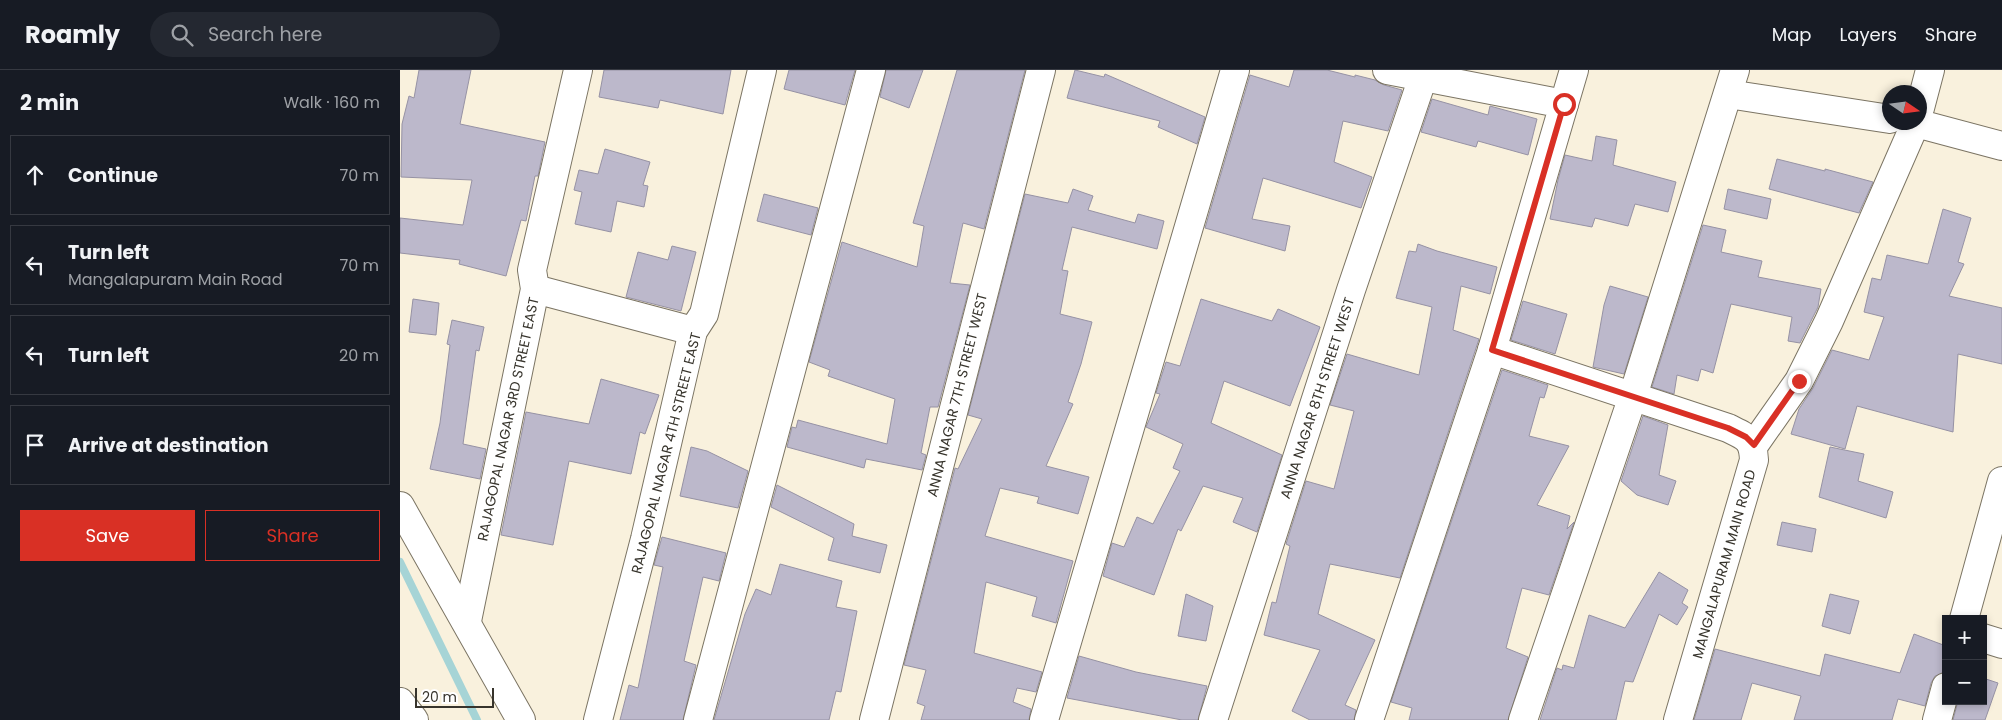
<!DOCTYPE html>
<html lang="en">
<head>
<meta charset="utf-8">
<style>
	:root { --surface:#171b24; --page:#242831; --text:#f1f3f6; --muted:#9ea1a6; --line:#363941; --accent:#d93025 }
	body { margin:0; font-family:Poppins,sans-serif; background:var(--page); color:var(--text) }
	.controls { position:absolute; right:15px; bottom:15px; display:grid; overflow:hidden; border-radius:0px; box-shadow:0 2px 8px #0003 }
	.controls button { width:45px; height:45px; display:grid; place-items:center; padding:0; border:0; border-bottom:1px solid var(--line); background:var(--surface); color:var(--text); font:25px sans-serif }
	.compass { position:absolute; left:1482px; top:15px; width:45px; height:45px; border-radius:50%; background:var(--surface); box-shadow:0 2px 8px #0003; rotate:103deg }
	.scale { position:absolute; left:15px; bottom:12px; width:79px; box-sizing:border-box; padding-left:5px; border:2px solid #37342c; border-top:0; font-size:14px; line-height:18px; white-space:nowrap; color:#37342c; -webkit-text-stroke:4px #fff; paint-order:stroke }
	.stop { position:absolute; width:15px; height:15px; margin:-11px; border:4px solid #d93025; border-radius:50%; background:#fff }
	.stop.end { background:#d93025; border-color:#fff; box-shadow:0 1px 5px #0008 }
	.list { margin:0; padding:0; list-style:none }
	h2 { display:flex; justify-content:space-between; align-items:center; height:65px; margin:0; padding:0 20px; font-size:21px }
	h2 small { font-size:16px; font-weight:400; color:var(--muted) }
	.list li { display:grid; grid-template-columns:32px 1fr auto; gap:15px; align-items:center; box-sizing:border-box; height:80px; margin:0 10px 10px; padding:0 10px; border:1px solid var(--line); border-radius:0px }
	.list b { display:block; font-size:19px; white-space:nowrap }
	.list p { margin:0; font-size:16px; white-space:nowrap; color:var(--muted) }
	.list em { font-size:16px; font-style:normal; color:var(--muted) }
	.actions { display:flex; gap:10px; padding:15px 20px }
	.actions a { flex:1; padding:11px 0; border:1px solid var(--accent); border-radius:0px; text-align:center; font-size:18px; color:var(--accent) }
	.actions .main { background:var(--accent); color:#fff }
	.icon { flex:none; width:28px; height:28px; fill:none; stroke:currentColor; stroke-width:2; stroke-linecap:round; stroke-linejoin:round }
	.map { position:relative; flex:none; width:1602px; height:650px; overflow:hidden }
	header { display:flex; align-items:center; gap:30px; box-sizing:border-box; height:70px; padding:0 25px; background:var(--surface); border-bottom:1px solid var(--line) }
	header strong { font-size:24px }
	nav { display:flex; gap:28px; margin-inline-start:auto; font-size:18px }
	.search { width:350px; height:45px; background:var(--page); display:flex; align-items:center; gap:12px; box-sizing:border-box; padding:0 18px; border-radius:28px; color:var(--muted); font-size:19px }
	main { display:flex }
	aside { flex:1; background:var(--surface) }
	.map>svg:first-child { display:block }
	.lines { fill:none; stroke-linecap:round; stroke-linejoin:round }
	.stream { stroke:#a6d4d6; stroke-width:8 }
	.building { fill:#bcb8cb; stroke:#9692a4 }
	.minor-casing { stroke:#7b7463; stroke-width:30 }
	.tertiary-casing { stroke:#7b7463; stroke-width:30 }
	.minor { stroke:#fff; stroke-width:28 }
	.tertiary { stroke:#fff; stroke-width:28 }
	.route { stroke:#d93025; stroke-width:6 }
	.labels { text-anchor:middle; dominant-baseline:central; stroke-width:4; stroke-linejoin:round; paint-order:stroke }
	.street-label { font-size:14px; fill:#37342c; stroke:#fff }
</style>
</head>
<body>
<header>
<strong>Roamly</strong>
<div class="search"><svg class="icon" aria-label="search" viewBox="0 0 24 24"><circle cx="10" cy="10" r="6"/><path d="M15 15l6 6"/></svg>Search here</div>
<nav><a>Map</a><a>Layers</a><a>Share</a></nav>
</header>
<main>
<aside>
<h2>2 min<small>Walk · 160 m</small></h2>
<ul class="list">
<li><svg class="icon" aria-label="ahead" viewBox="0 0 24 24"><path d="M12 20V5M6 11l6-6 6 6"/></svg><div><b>Continue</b></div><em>70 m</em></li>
<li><svg class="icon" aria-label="left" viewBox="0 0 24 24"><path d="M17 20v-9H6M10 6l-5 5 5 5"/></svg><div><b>Turn left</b><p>Mangalapuram Main Road</p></div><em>70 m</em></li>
<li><svg class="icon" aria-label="left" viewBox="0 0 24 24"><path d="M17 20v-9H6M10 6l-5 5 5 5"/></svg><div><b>Turn left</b></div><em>20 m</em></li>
<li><svg class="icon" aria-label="arrive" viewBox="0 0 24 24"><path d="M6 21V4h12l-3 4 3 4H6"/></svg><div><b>Arrive at destination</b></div></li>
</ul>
<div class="actions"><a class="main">Save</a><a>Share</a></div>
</aside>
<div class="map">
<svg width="1602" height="650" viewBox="0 0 1602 650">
	<rect width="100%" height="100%" fill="#f9f1dd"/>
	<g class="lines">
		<polyline class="stream" points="0,492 77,650"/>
	</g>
	<g class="building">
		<polygon points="19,0 71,0 60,54 145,72 138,106 135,106 126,151 121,150 106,206 59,194 60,190 0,183 0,148 63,155 72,110 1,107 2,54 9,26 14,28"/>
		<polygon points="204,0 331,0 323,44 260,30 258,38 199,27"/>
		<polygon points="389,0 455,0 445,35 384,19"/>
		<polygon points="486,0 523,0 509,38 480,27"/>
		<polygon points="557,0 625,0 584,159 563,153 550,213 570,215 538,337 530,337 521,383 526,385 522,400 466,389 464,398 387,377 392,357 396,358 398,350 487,374 495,329 428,306 430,300 409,292 442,172 517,197 524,156 513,153"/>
		<polygon points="675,0 704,7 705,4 805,47 797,74 758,57 760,51 667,28"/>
		<polygon points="894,0 927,0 955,7 955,5 975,10 984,15 1002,20 988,61 943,51 934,92 972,107 961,138 863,108 852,149 890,156 885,181 805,158 850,5 889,17"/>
		<polygon points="1032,29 1088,45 1090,36 1137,49 1128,85 1078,71 1076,77 1021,62"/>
		<polygon points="1196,66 1217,70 1213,95 1276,112 1268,142 1235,134 1228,156 1195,148 1192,157 1150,149 1158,110 1165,85 1192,91"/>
		<polygon points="205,79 250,92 243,115 248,116 244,137 217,131 211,162 175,154 182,122 174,120 179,100 198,104"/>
		<polygon points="1377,89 1425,101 1425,99 1473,112 1459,143 1369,119"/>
		<polygon points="673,119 693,126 688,140 735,153 738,144 764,151 757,179 672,157 662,200 668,201 660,244 692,252 681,294 668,332 673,334 646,396 689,407 678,444 637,433 639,427 600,418 585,466 673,491 656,553 632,546 637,527 586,512 574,583 642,602 636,622 617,618 613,632 631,639 629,650 521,650 525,636 517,633 526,600 504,595 555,398 558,399 582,349 568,345 625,124 668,133"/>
		<polygon points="1328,119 1371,129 1367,149 1324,139"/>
		<polygon points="364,124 418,138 411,165 357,151"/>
		<polygon points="1543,139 1571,148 1558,192 1564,194 1549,226 1602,238 1602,294 1558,284 1553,362 1457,336 1445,379 1391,364 1399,339 1413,318 1432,280 1469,290 1484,247 1464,242 1472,208 1481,210 1487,185 1528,194"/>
		<polygon points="1303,155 1326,160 1321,182 1362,191 1358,207 1421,219 1418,237 1400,273 1388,271 1392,247 1331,234 1313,303 1301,299 1298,311 1277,305 1274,324 1252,317"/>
		<polygon points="1018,174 1037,181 1097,197 1090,224 1061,216 1053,260 1079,269 1000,508 930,494 918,544 975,570 945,635 956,640 954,650 910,650 892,641 920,580 864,565 872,532 876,533 890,476 886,474 906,411 934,419 954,341 930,335 947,284 1019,305 1032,237 996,228 1009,181 1016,182"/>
		<polygon points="272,176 296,182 281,241 226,227 238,182 268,190"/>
		<polygon points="1210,216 1248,227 1224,304 1193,297 1204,235"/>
		<polygon points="13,229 39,233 36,265 9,262"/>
		<polygon points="801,229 872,251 878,239 920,257 890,336 824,311 811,353 882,385 857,462 833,452 843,428 803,416 781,461 778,459 754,525 703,506 712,473 724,477 737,447 753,454 780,401 773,398 783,374 746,357 760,324 756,323 766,292 780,296"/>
		<polygon points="1123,231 1167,244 1155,284 1111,270"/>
		<polygon points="52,250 84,257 79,281 76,280 63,374 86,379 80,409 30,399 40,353 50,275 47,274"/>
		<polygon points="1102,300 1148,315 1144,328 1140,327 1129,366 1169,376 1137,435 1170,446 1167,459 1174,452 1149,525 1122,518 1106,578 1128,587 1108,650 1009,650 1012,638 991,632"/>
		<polygon points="201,309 259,325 245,364 240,362 231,404 169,391 153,475 101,465 126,342 189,354"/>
		<polygon points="1243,346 1268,355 1259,405 1276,411 1268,435 1237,425 1221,411"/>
		<polygon points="291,377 307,381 348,401 338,438 280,426"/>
		<polygon points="1430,377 1464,384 1458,411 1493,422 1486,448 1419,427"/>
		<polygon points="377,415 454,454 452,466 487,475 480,503 428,490 434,468 371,437"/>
		<polygon points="1382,452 1416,459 1412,482 1377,475"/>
		<polygon points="262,467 326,483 319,511 303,507 284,591 296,595 283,650 220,650 229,615 238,618 263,497 254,495"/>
		<polygon points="380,494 442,511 436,537 457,541 441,622 436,621 429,650 314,650 345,544 356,519 371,525"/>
		<polygon points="1259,502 1288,520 1282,533 1288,537 1277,555 1259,544 1233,612 1225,611 1216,650 1140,650 1157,598 1162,600 1163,595 1174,598 1189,545 1225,558"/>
		<polygon points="786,524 813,536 806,571 778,566"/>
		<polygon points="1430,524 1459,531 1450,564 1422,556"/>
		<polygon points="1514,564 1546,576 1546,602 1535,606 1531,613 1525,636 1498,629 1492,650 1394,650 1401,626 1352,613 1341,650 1294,650 1315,579 1420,606 1425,584 1500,603"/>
		<polygon points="679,586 736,602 807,616 798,650 782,650 667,628"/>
		<polygon points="1583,608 1598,613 1585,650 1553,650 1558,631 1583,631"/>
	</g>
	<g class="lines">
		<g class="minor-casing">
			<g id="minor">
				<polyline points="1328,24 1490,49"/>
				<polyline points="1164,34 1174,0"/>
				<polyline points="1520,38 1530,0"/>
				<polyline points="1512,52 1602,76"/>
				<polyline points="135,219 293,261"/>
				<polyline points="1354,375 1399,311 1429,251 1516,52"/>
				<polyline points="0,436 121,650"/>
				<polyline points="1564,549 1602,411"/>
				<polyline points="67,551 135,219 132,200 178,0"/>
				<polyline points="1583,568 1602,574"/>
				<polyline points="0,632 14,650"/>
				<polyline points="198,650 245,469 293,261 304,244 362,0"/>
				<polyline points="298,650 471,0"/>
				<polyline points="474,650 641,0"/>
				<polyline points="644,650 835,0"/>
				<polyline points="813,650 951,220 1023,7"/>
				<polyline points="969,650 1092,280"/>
				<polyline points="1123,650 1233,326 1335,0"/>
				<polyline points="1537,650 1546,617"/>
			</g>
		</g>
		<g class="tertiary-casing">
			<path id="tertiary" d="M 987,0 L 1164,34 L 1092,280 L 1328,358 C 1346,367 1353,368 1354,390 L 1278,650"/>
		</g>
		<use href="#minor" class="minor"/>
		<use href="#tertiary" class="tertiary"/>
	</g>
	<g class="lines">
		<polyline class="route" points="1164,34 1092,280 1328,358 1346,367 1354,375 1399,311"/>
	</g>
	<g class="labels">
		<g class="street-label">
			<text transform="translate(557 325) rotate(-76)">ANNA NAGAR 7TH STREET WEST</text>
			<text transform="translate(917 328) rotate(-72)">ANNA NAGAR 8TH STREET WEST</text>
			<text transform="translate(108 349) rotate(-78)">RAJAGOPAL NAGAR 3RD STREET EAST</text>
			<text transform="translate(266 383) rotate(-76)">RAJAGOPAL NAGAR 4TH STREET EAST</text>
			<text transform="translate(1324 494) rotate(-74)">MANGALAPURAM MAIN ROAD</text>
		</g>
	</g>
</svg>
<div class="controls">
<button>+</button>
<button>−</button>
</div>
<svg class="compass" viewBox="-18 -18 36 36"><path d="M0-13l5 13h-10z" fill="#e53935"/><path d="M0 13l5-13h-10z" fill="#9ea1a6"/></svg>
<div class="scale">20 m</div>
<div class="stop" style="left:1164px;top:34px"></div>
<div class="stop end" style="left:1399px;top:311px"></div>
</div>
</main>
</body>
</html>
